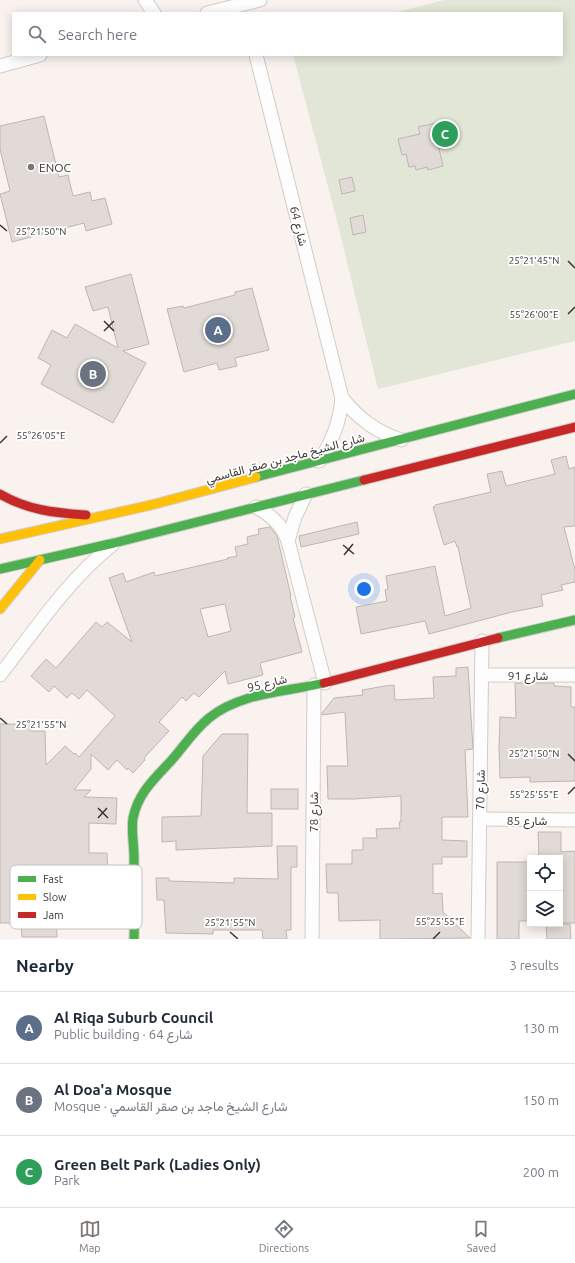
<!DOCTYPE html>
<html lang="en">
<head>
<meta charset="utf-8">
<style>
	:root { --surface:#fff; --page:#f6f6f7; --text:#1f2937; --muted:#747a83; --line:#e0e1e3; --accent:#7e7774 }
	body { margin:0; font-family:Ubuntu,Vazirmatn,sans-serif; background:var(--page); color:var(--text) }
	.controls { position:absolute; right:12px; bottom:12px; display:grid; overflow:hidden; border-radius:0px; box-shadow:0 2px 10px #0003 }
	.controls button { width:36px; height:36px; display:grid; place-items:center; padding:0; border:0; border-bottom:1px solid var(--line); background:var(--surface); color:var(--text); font:20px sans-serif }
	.you { position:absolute; left:364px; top:589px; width:14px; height:14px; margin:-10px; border:3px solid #fff; border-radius:50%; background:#1a73e8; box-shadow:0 0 0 6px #1a73e833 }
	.badge { display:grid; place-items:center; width:26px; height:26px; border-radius:50%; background:var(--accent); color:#fff; font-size:13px; font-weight:700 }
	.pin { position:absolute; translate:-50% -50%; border:2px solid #fff; box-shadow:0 1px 4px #0006 }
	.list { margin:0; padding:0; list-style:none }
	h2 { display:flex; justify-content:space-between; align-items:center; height:52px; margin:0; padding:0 16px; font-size:17px }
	h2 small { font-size:13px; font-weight:400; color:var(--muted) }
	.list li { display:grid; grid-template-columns:26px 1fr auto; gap:12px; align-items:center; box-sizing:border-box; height:72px; padding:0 16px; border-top:1px solid var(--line) }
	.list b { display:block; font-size:15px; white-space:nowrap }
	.list p { margin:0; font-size:13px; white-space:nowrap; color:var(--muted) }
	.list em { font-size:13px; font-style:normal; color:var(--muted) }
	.icon { flex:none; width:22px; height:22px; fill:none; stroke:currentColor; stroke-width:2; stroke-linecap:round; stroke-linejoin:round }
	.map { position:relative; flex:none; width:575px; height:939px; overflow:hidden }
	.search { position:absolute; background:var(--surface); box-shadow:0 2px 10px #0003; left:12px; right:12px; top:12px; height:44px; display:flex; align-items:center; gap:10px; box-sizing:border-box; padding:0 14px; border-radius:0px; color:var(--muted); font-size:15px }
	.sheet { height:268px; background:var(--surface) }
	nav { display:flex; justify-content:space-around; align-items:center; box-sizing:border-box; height:56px; border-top:1px solid var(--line); background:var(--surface); font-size:11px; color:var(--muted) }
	nav a { display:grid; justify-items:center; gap:2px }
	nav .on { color:var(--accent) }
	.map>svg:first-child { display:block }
	.park { fill:#e1e6d6 }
	.building { fill:#e1dad7; stroke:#bdb7b3; fill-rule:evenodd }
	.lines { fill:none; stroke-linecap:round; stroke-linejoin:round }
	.street-casing { stroke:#d2ccc8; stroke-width:15 }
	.fast-casing { stroke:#d2ccc8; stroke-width:11 }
	.slow-casing { stroke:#d2ccc8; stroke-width:11 }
	.jam-casing { stroke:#d2ccc8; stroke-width:11 }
	.street { stroke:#fefdfd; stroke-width:13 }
	.fast { stroke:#4caf50; stroke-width:9 }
	.slow { stroke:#ffc107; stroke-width:9 }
	.jam { stroke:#c62828; stroke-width:9 }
	.ticks { fill:none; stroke:#3c3531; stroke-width:1.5 }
	.poi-dot { fill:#7e7774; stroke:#fff; stroke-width:1.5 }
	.labels { text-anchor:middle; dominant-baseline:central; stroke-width:3.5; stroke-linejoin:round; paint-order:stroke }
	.poi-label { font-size:12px; fill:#3c3531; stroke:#fff; text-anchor:start }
	.street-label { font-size:12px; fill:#3c3531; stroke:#fff }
	.key { fill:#fff; stroke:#c4c2c1; stroke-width:1 }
	.key-label { font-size:11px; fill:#3c3531 }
	.ticks-label { font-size:10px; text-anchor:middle; fill:#3c3531; stroke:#fff; stroke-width:3.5; stroke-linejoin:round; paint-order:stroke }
</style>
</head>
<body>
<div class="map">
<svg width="575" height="939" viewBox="0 0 575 939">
	<rect width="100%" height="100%" fill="#f9f2ef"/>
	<polygon class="park" points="445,0 575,0 575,341 378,389 335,213 293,55 562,55 562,13 393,13"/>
	<g class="building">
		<polygon points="44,116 59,177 68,175 73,196 90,192 92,201 105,198 112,224 86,231 84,223 12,242 0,194 10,191 0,149 0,126"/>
		<polygon points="440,122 445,142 438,144 443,166 428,170 427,167 416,170 415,166 409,167 406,154 402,155 398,139 420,134 418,127"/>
		<polygon points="352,177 355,191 342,194 339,180"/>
		<polygon points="363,215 366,232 353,235 350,218"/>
		<polygon points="131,274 149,344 123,351 146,363 113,423 41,384 51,365 38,358 52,330 67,338 75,324 118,348 108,307 93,311 85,287"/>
		<polygon points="252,288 269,350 235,358 237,366 219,370 217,363 184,372 167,309 183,306 184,308 235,295 235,292"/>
		<polygon points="566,456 569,469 575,467 575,526 564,527 575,570 575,582 561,585 563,590 541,595 543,606 512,612 429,634 425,621 361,634 356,607 387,601 385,590 388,589 386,576 435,566 445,616 471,608 458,547 457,547 455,541 444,545 433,507 435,507 435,505 491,492 487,474 502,471 506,486 555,474 551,460"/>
		<polygon points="357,522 359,534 301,547 299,536"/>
		<path d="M 270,527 L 277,536 L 291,596 L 290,596 L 295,617 L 293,618 L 302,652 L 260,663 L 263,675 L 228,684 L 225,671 L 199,697 L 194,693 L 186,701 L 182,697 L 159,722 L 169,731 L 144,758 L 145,760 L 133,773 L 128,768 L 127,770 L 117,760 L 108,770 L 91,754 L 91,769 L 74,790 L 91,790 L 84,797 L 117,798 L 116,824 L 89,823 L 89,853 L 107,853 L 109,898 L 89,898 L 90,908 L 56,908 L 57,937 L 22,937 L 21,923 L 0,923 L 0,724 L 30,724 L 30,731 L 45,731 L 46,765 L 65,746 L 74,754 L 75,753 L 79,757 L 115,716 L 87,690 L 79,699 L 72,693 L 67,698 L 54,686 L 49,692 L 31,676 L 46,659 L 56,668 L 96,622 L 102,627 L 107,622 L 132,642 L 109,578 L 123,573 L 126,582 L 154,572 L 155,576 L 228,559 L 227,558 L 237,556 L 235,547 L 248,544 L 247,537 L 259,534 L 258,529 ZM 225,604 L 231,631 L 208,637 L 200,609 Z"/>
		<polygon points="468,667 473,749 465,750 468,817 442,817 442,840 467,841 467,857 442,857 442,864 433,864 433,894 442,893 443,912 470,938 380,939 380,920 339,921 338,893 327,893 326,864 352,864 352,850 363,850 363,838 377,838 376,829 400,828 399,822 401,822 401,796 353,799 328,799 327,766 348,766 347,751 345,712 322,715 322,713 334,698 363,695 362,690 385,686 394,685 395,700 434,698 433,677 456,676 456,668"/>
		<polygon points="515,683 554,683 554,686 571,687 571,707 575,707 575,781 530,782 530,777 500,778 499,748 500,717 516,718"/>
		<polygon points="222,734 248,734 247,813 272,813 272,846 176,850 176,841 162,842 162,817 201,816 203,756"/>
		<rect x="271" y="789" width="27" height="20"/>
		<polygon points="538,832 561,832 561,852 575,851 575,923 560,923 560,858 539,858"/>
		<polygon points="277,846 297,846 297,867 291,867 291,930 286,930 287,939 263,939 262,930 213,930 213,934 166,933 164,900 157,900 156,878 169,878 169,881 234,883 234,878 278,879"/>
		<polygon points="497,862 530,862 530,921 519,921 519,939 497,939"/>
		<polygon points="546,924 570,924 571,939 547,939"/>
	</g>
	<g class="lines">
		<g class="street-casing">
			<g id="street">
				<polyline points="145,0 154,13"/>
				<polyline points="207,13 260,0"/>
				<path d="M 256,55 L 342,398 C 340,422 333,441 319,461"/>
				<polyline points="0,66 40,55"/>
				<path d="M 342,398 C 359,419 375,431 401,440"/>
				<path d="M 256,507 C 272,515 282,525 288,541 L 325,683"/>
				<polyline points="288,541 295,517 306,494"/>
				<path d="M 0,675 C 35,630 67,581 112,545"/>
				<polyline points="482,675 575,675"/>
				<polyline points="480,819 575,820"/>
				<polyline points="312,939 314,685"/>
				<polyline points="478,939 482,641"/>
			</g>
		</g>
		<g class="fast-casing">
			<g id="fast">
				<polyline points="256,477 575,394"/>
				<polyline points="0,569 114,543 364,480"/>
				<polyline points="498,638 575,620"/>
				<path d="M 134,939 C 135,912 134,884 134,857 C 134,845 131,830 133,818 C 138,794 153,780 169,763 C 183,748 193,731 209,718 C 241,692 287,692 324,683"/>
			</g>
		</g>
		<g class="slow-casing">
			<g id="slow">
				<polyline points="0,539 151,505 256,477"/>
				<polyline points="0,609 40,560"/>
			</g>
		</g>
		<g class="jam-casing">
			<g id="jam">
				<polyline points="364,480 575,427"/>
				<path d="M 0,494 C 27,510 55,513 86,515"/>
				<polyline points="324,683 498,638"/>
			</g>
		</g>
		<use href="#street" class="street"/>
		<use href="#fast" class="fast"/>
		<use href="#slow" class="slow"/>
		<use href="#jam" class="jam"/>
	</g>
	<path class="ticks" d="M 0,225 L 7,231M 568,261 L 575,268M 568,314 L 575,307M 104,321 L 114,331M 104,331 L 114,321M 0,443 L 7,436M 343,545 L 354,554M 344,555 L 353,544M 0,718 L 7,724M 568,754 L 575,761M 568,794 L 575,787M 98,808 L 108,818M 98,818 L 107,808M 230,932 L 238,939M 433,939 L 440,932"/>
	<circle class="poi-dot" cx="31" cy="167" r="4"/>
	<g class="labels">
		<g class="poi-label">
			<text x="39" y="167">ENOC</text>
		</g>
		<g class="street-label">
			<text transform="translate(299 226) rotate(76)">شارع 64</text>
			<text transform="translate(285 458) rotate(-15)">شارع الشيخ ماجد بن صقر القاسمي</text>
			<text x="528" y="675">شارع 91</text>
			<text transform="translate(267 683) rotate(-14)">شارع 95</text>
			<text transform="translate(480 790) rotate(-89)">شارع 70</text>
			<text transform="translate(313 812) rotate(-90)">شارع 78</text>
			<text x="527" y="820">شارع 85</text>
		</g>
	</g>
	<rect x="10" y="865" width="132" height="64" rx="6" class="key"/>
	<rect x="18" y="876" width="18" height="6" fill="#4caf50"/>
	<rect x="18" y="894" width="18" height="6" fill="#ffc107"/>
	<rect x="18" y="912" width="18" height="6" fill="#c62828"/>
	<g class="key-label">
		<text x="43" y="883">Fast</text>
		<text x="43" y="901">Slow</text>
		<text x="43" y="919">Jam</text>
	</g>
	<g class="ticks-label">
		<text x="41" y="235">25°21'50"N</text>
		<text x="534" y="264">25°21'45"N</text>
		<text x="534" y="318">55°26'00"E</text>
		<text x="41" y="439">55°26'05"E</text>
		<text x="41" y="728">25°21'55"N</text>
		<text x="534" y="757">25°21'50"N</text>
		<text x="534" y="798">55°25'55"E</text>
		<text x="440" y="925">55°25'55"E</text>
		<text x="230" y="926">25°21'55"N</text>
	</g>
</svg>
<div class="controls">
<button><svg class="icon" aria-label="locate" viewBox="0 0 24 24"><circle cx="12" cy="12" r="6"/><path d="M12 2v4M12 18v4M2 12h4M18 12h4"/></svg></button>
<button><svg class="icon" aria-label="layers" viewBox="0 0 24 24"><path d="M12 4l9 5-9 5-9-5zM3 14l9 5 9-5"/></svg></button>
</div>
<div class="you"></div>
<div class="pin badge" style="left:218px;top:330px;background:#5c6f8a">A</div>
<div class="pin badge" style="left:93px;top:374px;background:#6b7280">B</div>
<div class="pin badge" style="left:445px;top:134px;background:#2e9e5b">C</div>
<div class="search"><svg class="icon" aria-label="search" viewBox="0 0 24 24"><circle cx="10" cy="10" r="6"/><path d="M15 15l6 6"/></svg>Search here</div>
</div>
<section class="sheet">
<h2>Nearby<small>3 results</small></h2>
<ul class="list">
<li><span class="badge" style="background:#5c6f8a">A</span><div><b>Al Riqa Suburb Council</b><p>Public building · شارع 64</p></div><em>130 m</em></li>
<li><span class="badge" style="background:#6b7280">B</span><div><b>Al Doa'a Mosque</b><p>Mosque · شارع الشيخ ماجد بن صقر القاسمي</p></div><em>150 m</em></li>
<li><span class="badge" style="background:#2e9e5b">C</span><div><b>Green Belt Park (Ladies Only)</b><p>Park</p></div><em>200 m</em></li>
</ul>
</section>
<nav>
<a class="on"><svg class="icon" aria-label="map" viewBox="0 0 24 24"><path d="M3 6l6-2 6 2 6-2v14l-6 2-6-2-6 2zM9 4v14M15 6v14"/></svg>Map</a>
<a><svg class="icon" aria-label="directions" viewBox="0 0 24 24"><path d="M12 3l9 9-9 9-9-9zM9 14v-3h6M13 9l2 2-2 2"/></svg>Directions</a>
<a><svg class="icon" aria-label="saved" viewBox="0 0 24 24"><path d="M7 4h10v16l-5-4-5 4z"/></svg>Saved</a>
</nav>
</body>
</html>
